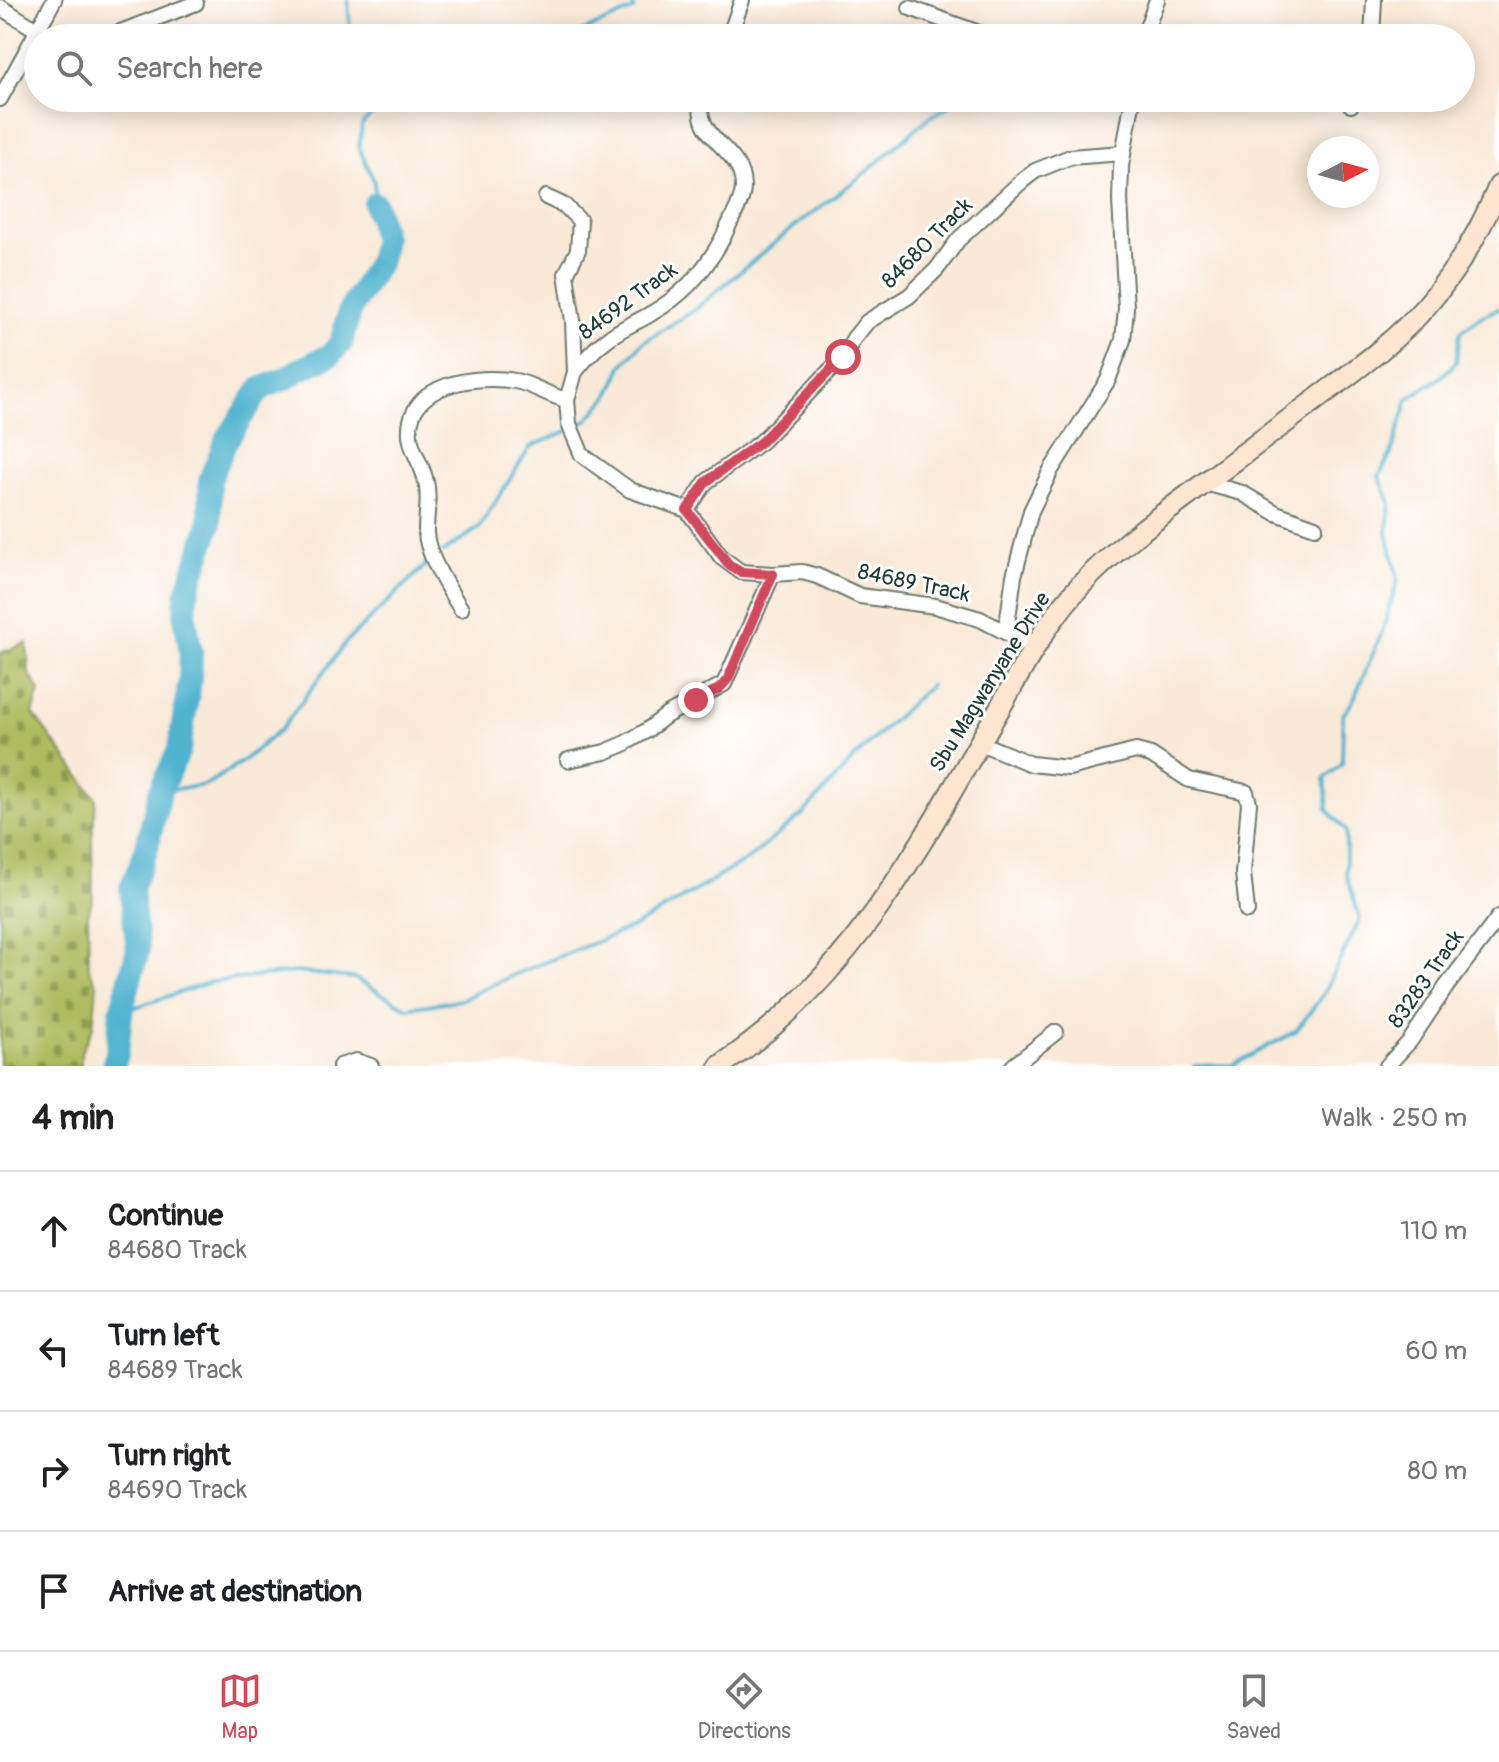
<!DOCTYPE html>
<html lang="en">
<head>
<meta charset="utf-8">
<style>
	:root { --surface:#fff; --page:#f6f6f6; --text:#202124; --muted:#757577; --line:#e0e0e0; --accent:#d1495b }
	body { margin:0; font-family:Pangolin,sans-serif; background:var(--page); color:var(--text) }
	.compass { position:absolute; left:1307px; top:136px; width:72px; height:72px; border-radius:50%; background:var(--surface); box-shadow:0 4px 20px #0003; rotate:84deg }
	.stop { position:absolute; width:24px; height:24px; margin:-18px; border:6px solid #d1495b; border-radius:50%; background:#fff }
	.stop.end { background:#d1495b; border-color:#fff; box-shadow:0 2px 8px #0008 }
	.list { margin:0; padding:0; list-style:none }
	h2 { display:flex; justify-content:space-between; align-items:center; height:104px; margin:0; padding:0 32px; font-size:34px }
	h2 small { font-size:26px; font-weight:400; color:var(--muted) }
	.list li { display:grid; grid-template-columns:52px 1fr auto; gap:24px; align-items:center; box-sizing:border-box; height:120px; padding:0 32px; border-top:2px solid var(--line) }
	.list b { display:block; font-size:30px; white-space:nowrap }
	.list p { margin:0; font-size:26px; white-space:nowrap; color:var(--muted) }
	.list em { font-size:26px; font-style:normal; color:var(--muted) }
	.icon { flex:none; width:44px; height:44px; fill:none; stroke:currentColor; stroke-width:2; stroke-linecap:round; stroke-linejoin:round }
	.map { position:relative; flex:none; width:1499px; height:1066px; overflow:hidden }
	.search { position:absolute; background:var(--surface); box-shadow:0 4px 20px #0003; left:24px; right:24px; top:24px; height:88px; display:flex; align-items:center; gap:20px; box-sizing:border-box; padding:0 28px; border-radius:44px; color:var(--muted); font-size:30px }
	.sheet { height:584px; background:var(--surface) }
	nav { display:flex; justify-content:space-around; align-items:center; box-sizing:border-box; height:112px; border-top:2px solid var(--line); background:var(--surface); font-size:22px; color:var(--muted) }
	nav a { display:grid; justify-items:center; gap:4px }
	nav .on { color:var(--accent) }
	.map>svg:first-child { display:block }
	.cemetery { fill:url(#cemetery-stones); stroke:#667c49; stroke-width:2 }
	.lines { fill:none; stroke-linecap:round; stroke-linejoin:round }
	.stream { stroke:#50b3cf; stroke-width:4 }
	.river { stroke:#50b3cf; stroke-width:24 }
	.street-casing { stroke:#6b796d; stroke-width:18 }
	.secondary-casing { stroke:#6b796d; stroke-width:24 }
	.street { stroke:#fff; stroke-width:14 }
	.secondary { stroke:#fde5d0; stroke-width:20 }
	.route { stroke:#d1495b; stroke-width:10 }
	.labels { text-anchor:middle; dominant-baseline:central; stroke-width:6; stroke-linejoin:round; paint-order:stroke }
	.street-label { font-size:22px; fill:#1f3d34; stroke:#fff }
</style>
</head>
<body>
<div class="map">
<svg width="1499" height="1066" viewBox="0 0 1499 1066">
	<defs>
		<pattern id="cemetery-stones" width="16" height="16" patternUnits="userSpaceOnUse" patternTransform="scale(2)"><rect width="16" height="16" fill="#aebc5e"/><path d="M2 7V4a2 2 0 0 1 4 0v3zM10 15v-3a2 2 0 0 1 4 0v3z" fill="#8d9a4e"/></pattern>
	</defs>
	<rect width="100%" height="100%" fill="#fff"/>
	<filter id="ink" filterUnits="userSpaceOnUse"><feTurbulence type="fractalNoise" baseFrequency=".0125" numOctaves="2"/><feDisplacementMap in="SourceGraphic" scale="16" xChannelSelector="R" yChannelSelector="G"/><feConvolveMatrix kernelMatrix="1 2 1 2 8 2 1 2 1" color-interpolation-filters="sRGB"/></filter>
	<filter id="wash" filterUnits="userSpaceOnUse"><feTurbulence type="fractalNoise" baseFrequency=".006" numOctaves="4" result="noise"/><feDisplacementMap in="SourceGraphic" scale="32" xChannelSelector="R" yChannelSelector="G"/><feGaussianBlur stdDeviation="1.8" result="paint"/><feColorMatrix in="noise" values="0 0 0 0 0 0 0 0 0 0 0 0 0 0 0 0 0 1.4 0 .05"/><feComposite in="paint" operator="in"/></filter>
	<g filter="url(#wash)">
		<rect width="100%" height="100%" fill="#f9e9d8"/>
		<polygon class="cemetery" points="27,643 29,674 40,691 33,714 96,798 92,838 93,898 88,914 89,969 97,985 93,1027 81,1052 81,1066 0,1066 0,653"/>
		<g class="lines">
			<g class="stream">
				<polyline points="348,0 351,38"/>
				<polyline points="567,38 633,10 636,0"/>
				<polyline points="375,204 374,181 359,148 362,124 388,98"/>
				<polyline points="575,427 587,420 609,396 622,366 642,343 693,311 794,227 865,173 927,119 962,98"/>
				<polyline points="443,552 479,528 530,447 567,431"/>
				<polyline points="160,791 206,785 244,760 282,728 347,641 430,561"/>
				<polyline points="121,1012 211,982 296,972 354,978 407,1008 461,1000 513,975 636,926 748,859 803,814 856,756 930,685"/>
				<polyline points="1194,1066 1233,1065 1296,1031 1323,995 1360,919 1346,874 1346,831 1328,810 1325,778 1342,764 1343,715 1353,701 1382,632 1398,580 1387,532 1390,503 1379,476 1391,454 1408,399 1441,377 1456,362 1460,333 1477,319 1499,308"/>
			</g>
			<polyline class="river" points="113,1066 117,1054 121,1012 138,950 131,888 146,851 160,791 179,750 190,680 191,652 185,617 186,595 210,524 210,480 226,441 260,389 287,378 297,371 330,355 341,343 350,310 380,260 384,238 375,204"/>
		</g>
	</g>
	<g filter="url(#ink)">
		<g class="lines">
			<g class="street-casing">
				<g id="street">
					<polyline points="0,7 37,30"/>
					<polyline points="910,8 993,38"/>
					<polyline points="105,38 196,3"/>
					<polyline points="729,38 742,0"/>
					<polyline points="1143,38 1157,0"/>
					<polyline points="1372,38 1374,0"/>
					<polyline points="0,99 54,0"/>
					<polyline points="1351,105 1352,98"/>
					<polyline points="546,197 565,206 580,221 578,250 566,274 573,321 575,372 567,400 569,424 582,455 630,490 687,510 722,558 741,572 773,574 802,572 817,576 860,596 935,606 980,619 1036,648"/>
					<path d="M 575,372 C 584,361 593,349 605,341 C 619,329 636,323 652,313 C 687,293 711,264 728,227 C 733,215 743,201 743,187 C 742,145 694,143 702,98"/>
					<polyline points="1205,483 1242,493 1276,513 1315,527"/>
					<polyline points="687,510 706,482 762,441 843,357 854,338 867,322 909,296 937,269 958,240 1022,181 1035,171 1070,157 1123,153"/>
					<path d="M 461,609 C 449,590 426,554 426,531 C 426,514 430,498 426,482 C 423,465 411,452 410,435 C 406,383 477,374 515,381 C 533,384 548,396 567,400"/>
					<polyline points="1006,631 1014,576 1031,511 1051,470 1108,380 1123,340 1126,308 1120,200 1121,166 1133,98"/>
					<polyline points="980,743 1031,764 1069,768 1136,751 1151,755 1189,780 1246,792 1249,803 1243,873 1247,911"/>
					<polyline points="568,760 605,752 622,745 646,731 667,715 724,684 773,574"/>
					<polyline points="340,1066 356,1061 371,1066"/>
					<polyline points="1013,1066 1056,1032"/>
					<polyline points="1387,1066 1410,1041 1446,987 1499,917"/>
				</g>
			</g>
			<g class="secondary-casing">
				<path id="secondary" d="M 720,1066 C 852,978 916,852 994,718 C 1020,674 1044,624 1080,586 C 1112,552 1148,525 1186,497 C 1231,463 1277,429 1322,395 C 1358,368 1397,340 1427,305 C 1458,269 1481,230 1499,186"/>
			</g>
			<use href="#street" class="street"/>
			<use href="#secondary" class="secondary"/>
		</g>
	</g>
	<g class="lines" filter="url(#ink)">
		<polyline class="route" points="696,700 719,689 728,679 773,574 741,572 730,566 687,510 706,482 762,441 843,357"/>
	</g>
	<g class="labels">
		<g class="street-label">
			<text transform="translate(927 243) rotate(-45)">84680 Track</text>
			<text transform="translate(628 301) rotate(-36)">84692 Track</text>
			<text transform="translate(914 583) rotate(12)">84689 Track</text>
			<text transform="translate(990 682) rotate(-58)">Sbu Magwanyane Drive</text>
			<text transform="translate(1426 979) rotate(-55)">83283 Track</text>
		</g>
	</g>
</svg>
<svg class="compass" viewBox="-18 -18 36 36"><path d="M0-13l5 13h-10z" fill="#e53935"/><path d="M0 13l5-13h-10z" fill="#757577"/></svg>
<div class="stop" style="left:843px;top:357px"></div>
<div class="stop end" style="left:696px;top:700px"></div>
<div class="search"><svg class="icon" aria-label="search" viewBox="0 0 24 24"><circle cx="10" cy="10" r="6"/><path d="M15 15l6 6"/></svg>Search here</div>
</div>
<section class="sheet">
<h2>4 min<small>Walk · 250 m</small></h2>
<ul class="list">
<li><svg class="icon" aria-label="ahead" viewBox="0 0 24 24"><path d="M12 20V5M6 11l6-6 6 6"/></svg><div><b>Continue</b><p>84680 Track</p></div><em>110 m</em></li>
<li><svg class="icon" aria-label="left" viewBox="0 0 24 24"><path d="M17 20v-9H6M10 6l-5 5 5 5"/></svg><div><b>Turn left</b><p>84689 Track</p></div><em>60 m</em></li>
<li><svg class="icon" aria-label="right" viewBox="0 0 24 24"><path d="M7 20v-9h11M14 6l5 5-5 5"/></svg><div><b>Turn right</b><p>84690 Track</p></div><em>80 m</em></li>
<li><svg class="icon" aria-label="arrive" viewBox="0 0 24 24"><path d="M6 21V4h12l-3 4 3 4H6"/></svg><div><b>Arrive at destination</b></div></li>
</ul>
</section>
<nav>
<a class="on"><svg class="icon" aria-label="map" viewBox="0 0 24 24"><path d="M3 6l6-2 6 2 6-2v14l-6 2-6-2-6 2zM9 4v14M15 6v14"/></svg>Map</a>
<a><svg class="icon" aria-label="directions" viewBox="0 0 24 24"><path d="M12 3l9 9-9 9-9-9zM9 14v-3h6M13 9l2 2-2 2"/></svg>Directions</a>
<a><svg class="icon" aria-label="saved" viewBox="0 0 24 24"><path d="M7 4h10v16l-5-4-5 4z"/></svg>Saved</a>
</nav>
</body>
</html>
